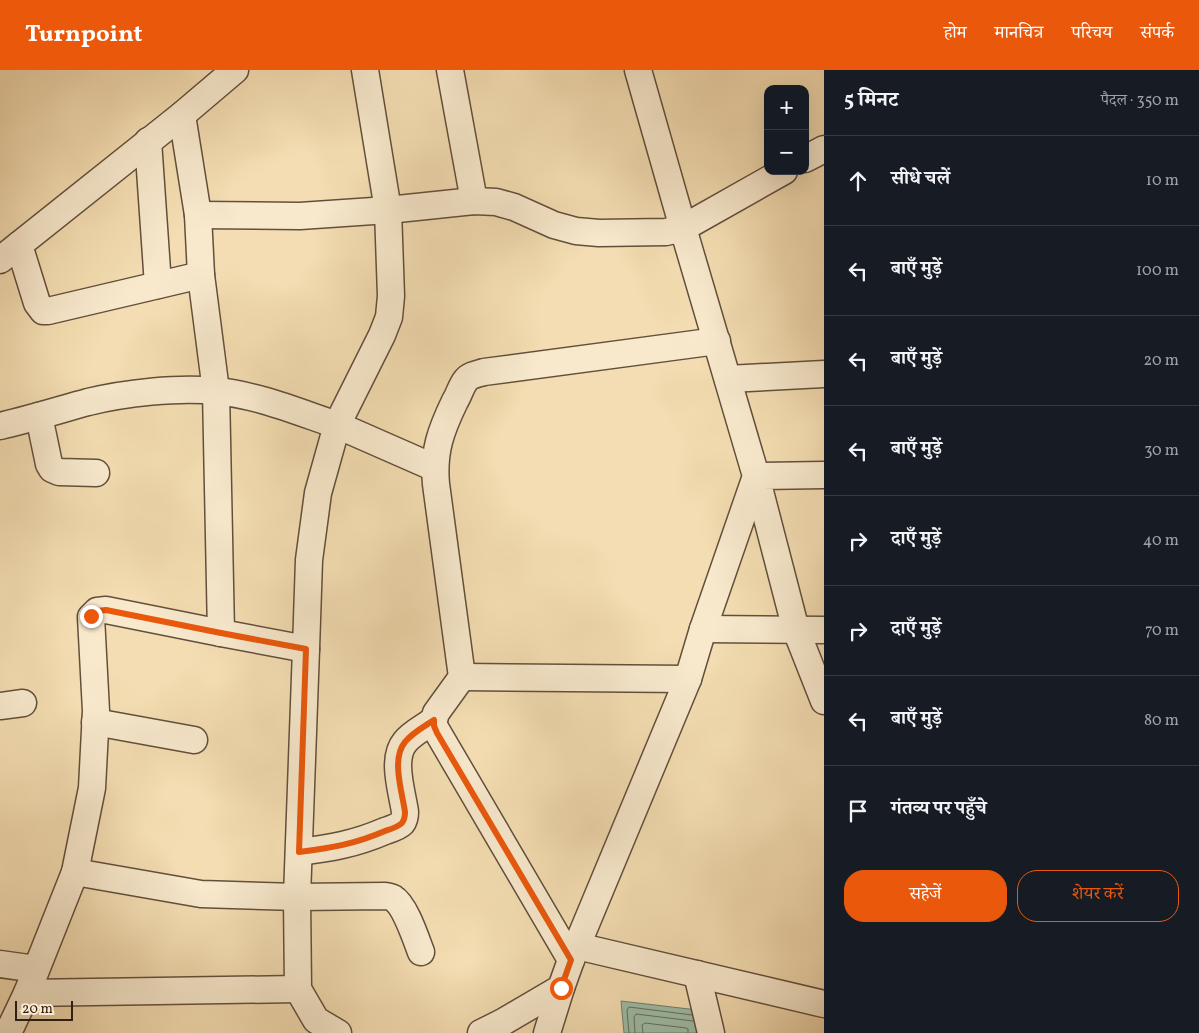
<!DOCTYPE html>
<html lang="hi">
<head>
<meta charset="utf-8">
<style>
	:root { --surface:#171b24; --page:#242831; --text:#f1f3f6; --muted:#9ea1a6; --line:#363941; --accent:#ea580c }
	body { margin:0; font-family:Vollkorn,"Noto Serif Devanagari",serif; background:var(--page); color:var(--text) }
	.controls { position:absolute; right:15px; top:15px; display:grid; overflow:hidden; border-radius:10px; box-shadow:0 5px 20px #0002 }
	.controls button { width:45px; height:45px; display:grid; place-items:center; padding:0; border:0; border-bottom:1px solid var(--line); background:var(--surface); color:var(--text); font:25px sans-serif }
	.scale { position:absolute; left:15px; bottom:12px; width:58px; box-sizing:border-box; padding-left:5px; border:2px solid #322015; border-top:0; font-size:14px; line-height:18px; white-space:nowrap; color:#322015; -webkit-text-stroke:4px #f8e9cd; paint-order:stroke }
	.stop { position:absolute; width:15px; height:15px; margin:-11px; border:4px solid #ea580c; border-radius:50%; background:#fff }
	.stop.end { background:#ea580c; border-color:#fff; box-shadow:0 1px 5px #0008 }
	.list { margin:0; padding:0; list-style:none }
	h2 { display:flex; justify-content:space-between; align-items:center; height:65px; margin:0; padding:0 20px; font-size:21px }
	h2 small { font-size:16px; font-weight:400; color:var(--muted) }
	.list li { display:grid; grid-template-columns:32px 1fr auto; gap:15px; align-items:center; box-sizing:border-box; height:90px; padding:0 20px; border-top:1px solid var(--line) }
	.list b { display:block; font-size:19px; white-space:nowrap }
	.list em { font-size:16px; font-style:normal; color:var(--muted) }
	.actions { display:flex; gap:10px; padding:15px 20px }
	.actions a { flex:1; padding:11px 0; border:1px solid var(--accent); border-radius:20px; text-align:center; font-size:18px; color:var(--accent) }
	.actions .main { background:var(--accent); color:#fff }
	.icon { flex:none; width:28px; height:28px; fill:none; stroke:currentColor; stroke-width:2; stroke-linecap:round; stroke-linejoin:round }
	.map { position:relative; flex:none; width:824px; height:963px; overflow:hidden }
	header { display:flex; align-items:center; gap:30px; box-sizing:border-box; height:70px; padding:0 25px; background:var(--accent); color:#fff }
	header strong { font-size:24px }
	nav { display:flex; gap:28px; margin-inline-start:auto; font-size:18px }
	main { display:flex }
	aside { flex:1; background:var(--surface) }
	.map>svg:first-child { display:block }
	.water { fill:#9dbda7; stroke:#727e6d }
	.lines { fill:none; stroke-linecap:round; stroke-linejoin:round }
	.shore { stroke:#686e5e; stroke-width:1 }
	.minor-casing { stroke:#624f3c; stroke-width:29 }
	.minor { stroke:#f8e9cd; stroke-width:26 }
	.route { stroke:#ea580c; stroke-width:6 }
</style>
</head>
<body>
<header>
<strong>Turnpoint</strong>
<nav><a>होम</a><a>मानचित्र</a><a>परिचय</a><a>संपर्क</a></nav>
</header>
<main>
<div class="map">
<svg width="824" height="963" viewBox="0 0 824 963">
	<rect width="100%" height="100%" fill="#f4ddb2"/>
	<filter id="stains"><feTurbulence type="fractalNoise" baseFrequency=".004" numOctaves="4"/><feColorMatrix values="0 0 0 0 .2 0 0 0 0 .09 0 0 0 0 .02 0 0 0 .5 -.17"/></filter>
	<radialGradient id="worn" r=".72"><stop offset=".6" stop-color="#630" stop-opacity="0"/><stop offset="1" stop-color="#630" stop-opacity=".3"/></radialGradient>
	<polygon class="water" points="621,931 706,941 707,963 624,963"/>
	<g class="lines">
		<g class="shore">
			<polyline points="629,963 627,940 629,937 692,945"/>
			<polyline points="635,963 634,947 636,944 693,951"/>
			<polyline points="643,963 642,955 645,953 686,958 688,959 688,963"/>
		</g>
		<g class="minor-casing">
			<g id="minor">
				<polyline points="450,0 474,131"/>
				<polyline points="638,0 683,158 784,101"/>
				<polyline points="182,45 198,145 201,205 216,321 221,563"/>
				<polyline points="148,71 158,215"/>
				<polyline points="805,89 824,79"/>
				<polyline points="198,145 300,146 388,140 474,131 496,132 514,137 554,155 576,161 599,163 666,162 683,158 756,406 703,559 688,609 571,890 561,918 503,952 481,963"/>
				<polyline points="19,175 37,233 43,241 48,241 201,205"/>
				<polyline points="0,190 182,45 235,0"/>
				<polyline points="728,309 824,304"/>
				<polyline points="39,346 49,394 52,399 59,402 96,403"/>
				<path d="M 0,356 C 30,349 59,340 88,332 C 125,323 178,317 216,321 C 258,325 298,342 337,355 L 382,265 L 389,247 L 391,226 L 388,140 L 365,0"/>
				<polyline points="824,405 756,406 796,560 824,631"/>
				<polyline points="703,559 824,560"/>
				<polyline points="306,579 297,827 298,919 316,950 338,963"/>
				<polyline points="462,607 688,609"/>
				<polyline points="0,636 23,633"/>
				<polyline points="95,652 194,670"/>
				<path d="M 299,782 C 331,778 355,774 385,761 C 391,759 398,757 402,753 C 405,749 405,745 405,742 C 402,721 391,689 405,672 C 412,663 425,657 434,650"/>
				<path d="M 75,802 L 201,824 L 297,827 L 385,826 C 386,826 392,827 393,828 C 405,835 416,869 421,882"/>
				<polyline points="577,876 824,934"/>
				<path d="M 571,890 L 434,656 L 434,650 L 436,643 L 462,607 L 436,414 C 433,381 441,360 455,331 C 459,325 461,316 466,310 C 470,305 477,304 484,302 L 717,271"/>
				<polyline points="0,894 36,899"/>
				<polyline points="697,904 711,963"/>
				<polyline points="27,923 298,919"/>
				<polyline points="8,963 27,923 75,802 92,718 96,641 91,547 97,541 106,540 221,563 306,579 309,490 318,423 337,355 435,398"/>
				<polyline points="547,963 561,918"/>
			</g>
		</g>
		<use href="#minor" class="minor"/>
	</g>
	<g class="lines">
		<path class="route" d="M 91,546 L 97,541 L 106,540 L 221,563 L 306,579 L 299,782 C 331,778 355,774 385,761 C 391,759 398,757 402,753 C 405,749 405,745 405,742 C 402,721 391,689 405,672 C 412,663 425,656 434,650 L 434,656 L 437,663 L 571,890 L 561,918"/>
	</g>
	<rect width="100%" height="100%" filter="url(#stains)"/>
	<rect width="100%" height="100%" fill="url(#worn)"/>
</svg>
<div class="controls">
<button>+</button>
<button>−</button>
</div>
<div class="scale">20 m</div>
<div class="stop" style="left:561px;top:918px"></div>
<div class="stop end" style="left:91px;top:546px"></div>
</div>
<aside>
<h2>5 मिनट<small>पैदल · 350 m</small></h2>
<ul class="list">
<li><svg class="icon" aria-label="ahead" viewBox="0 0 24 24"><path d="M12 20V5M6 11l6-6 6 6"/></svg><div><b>सीधे चलें</b></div><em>10 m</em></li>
<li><svg class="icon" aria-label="left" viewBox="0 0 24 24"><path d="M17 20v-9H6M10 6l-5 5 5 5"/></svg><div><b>बाएँ मुड़ें</b></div><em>100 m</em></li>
<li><svg class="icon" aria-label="left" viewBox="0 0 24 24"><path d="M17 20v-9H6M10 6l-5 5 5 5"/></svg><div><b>बाएँ मुड़ें</b></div><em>20 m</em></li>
<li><svg class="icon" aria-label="left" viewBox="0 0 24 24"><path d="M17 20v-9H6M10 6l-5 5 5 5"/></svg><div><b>बाएँ मुड़ें</b></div><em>30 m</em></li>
<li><svg class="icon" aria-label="right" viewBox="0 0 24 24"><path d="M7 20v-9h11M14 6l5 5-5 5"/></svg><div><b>दाएँ मुड़ें</b></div><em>40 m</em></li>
<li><svg class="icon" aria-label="right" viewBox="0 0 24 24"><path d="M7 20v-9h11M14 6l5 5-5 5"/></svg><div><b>दाएँ मुड़ें</b></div><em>70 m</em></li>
<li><svg class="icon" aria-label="left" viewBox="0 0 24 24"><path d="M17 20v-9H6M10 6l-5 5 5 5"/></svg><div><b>बाएँ मुड़ें</b></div><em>80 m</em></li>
<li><svg class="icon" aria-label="arrive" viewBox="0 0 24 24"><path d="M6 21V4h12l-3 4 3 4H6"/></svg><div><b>गंतव्य पर पहुँचे</b></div></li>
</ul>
<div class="actions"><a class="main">सहेजें</a><a>शेयर करें</a></div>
</aside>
</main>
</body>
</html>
